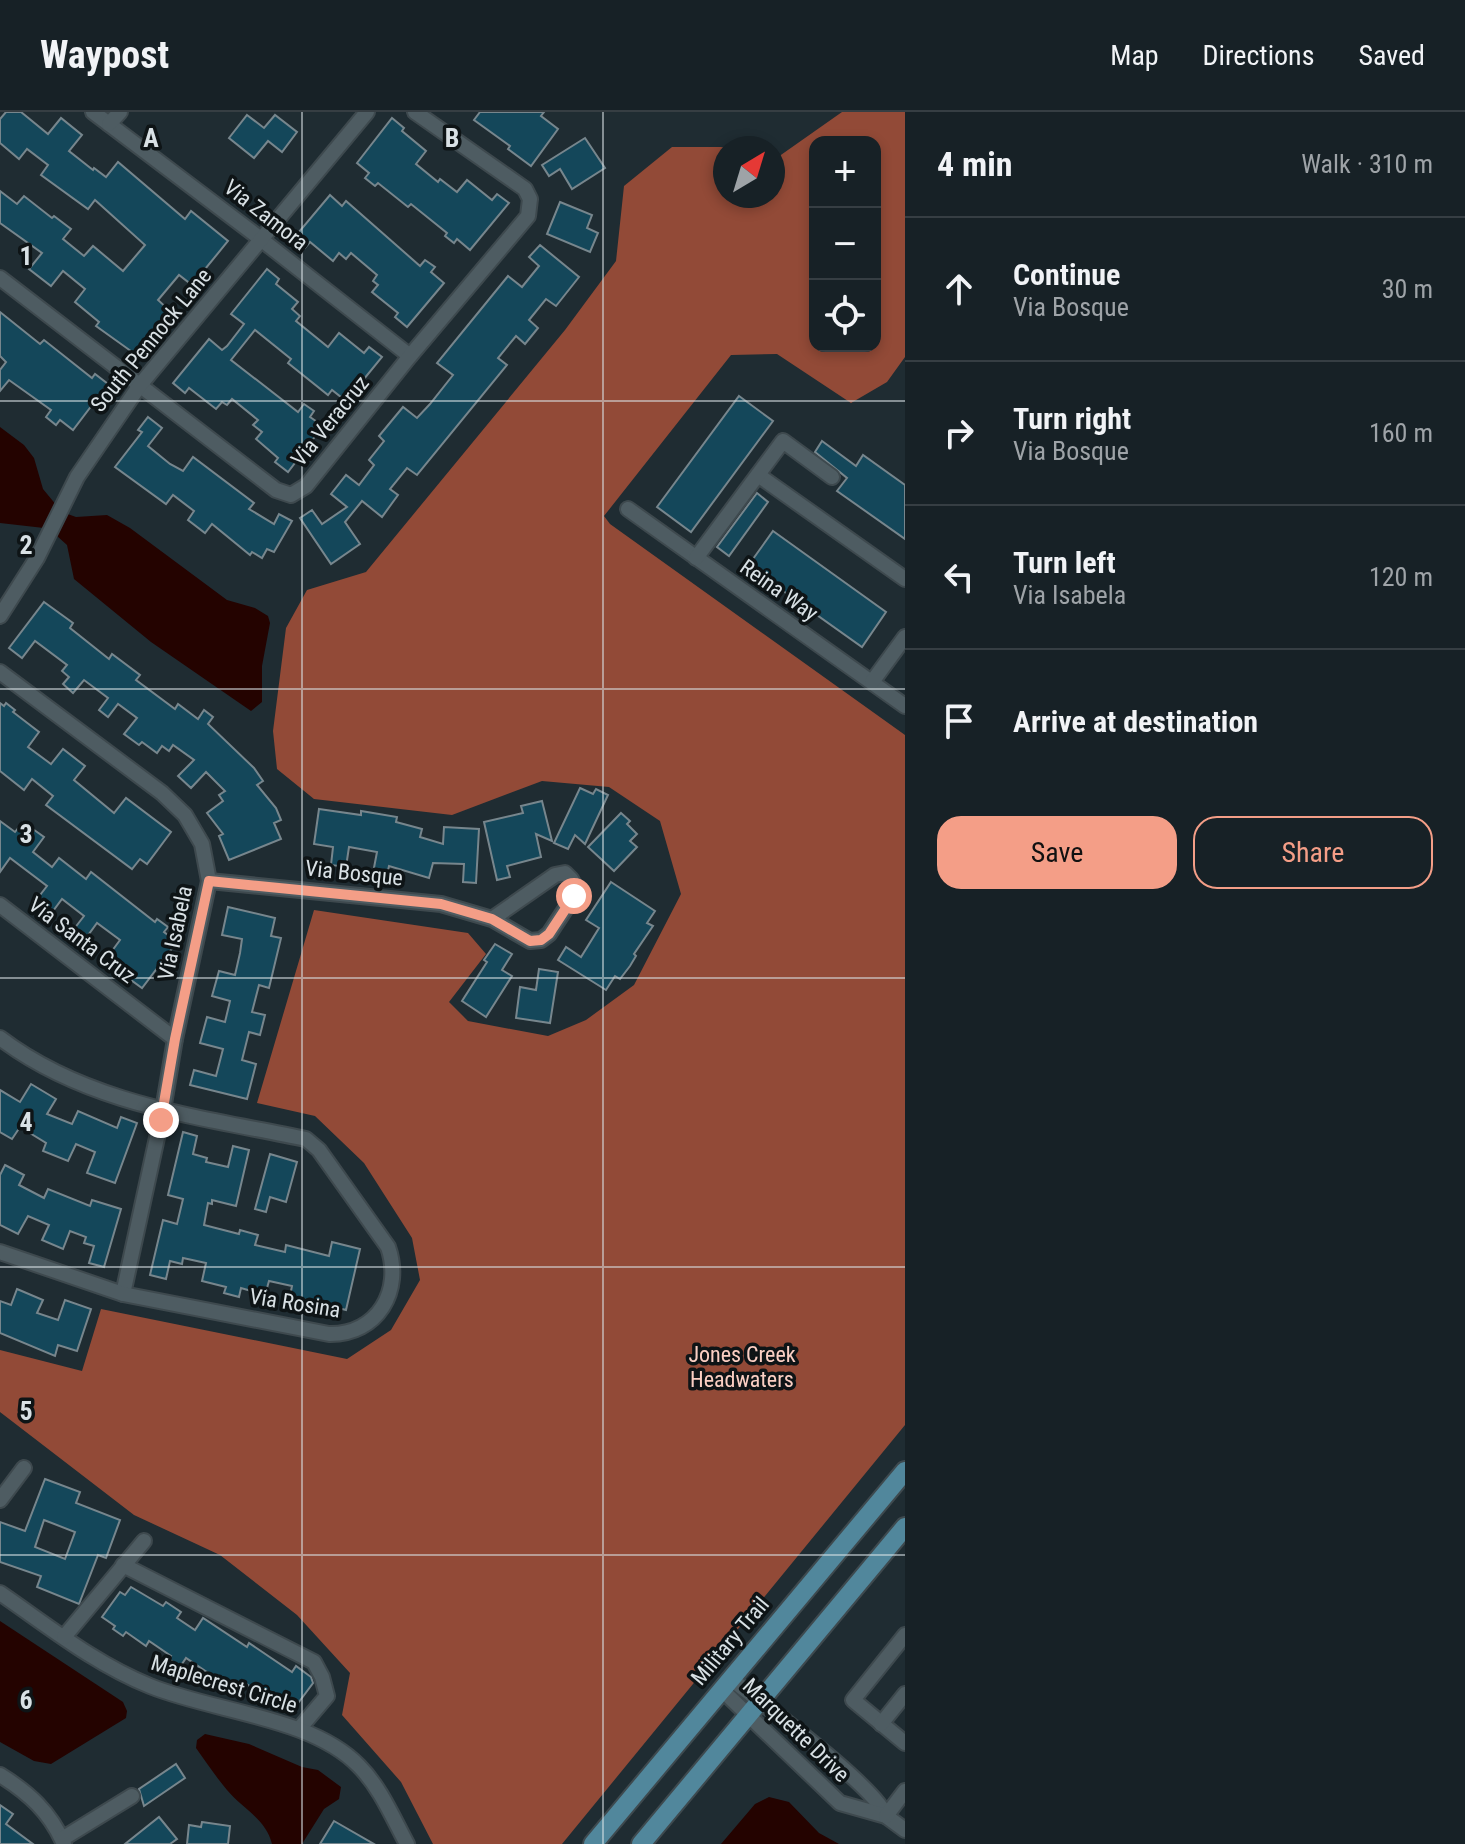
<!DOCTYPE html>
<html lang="en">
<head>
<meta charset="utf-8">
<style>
	:root { --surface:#172126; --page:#242e32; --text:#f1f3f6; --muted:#9ea3a7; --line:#363e43; --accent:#f49e87 }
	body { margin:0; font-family:"Roboto Condensed",sans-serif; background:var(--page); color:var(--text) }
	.controls { position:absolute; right:24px; top:24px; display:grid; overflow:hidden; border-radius:16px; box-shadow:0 4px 12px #0003 }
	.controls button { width:72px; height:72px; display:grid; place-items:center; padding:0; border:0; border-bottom:2px solid var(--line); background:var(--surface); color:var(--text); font:40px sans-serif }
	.compass { position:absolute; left:713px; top:24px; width:72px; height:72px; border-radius:50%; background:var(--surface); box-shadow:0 4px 12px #0003; rotate:38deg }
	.stop { position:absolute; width:24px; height:24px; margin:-18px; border:6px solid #f49e87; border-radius:50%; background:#fff }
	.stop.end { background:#f49e87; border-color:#fff; box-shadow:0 2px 8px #0008 }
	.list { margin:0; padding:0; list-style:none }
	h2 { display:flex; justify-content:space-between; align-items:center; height:104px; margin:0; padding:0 32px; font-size:34px }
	h2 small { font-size:26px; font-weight:400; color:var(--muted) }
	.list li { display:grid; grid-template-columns:52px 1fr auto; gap:24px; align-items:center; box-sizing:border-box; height:144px; padding:0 32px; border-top:2px solid var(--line) }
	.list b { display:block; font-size:30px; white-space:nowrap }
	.list p { margin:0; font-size:26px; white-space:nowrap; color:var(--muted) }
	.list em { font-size:26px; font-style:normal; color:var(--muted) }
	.actions { display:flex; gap:16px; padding:24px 32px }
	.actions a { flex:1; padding:18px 0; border:2px solid var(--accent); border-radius:24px; text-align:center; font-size:28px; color:var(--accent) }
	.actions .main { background:var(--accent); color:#111 }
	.icon { flex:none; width:44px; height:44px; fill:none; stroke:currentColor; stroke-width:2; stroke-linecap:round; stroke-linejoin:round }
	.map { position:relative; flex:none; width:905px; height:1732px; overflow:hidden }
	header { display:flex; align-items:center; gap:48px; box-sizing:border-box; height:112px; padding:0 40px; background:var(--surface); border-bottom:2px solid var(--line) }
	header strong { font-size:38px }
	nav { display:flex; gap:44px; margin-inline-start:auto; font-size:28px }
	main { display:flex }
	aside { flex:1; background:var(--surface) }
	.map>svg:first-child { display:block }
	.forest { fill:#924a37; fill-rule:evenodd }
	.water { fill:#240300 }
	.building { fill:#14475a; stroke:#77868d; stroke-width:2; fill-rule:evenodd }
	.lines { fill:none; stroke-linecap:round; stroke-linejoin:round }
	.minor-casing { stroke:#3e494e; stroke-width:18 }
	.major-casing { stroke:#3e494e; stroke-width:22 }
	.minor { stroke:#4e5c62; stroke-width:14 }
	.major { stroke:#51879c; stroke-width:18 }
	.route { stroke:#f49e87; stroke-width:10 }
	.grid { fill:none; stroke:#d9e1e5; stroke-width:2; stroke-opacity:0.55 }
	.labels { text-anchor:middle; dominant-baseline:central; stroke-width:7; stroke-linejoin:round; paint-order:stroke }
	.street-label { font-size:22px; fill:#d9e1e5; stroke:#0e1416 }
	.park-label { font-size:22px; fill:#fbcfc3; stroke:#0e1416 }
	.grid-label { font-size:26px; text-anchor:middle; font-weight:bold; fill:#d9e1e5; stroke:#0e1416; stroke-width:7; stroke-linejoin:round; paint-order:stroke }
</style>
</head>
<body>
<header>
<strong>Waypost</strong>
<nav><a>Map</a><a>Directions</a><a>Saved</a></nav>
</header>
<main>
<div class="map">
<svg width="905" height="1732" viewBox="0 0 905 1732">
	<rect width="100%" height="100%" fill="#1f2c32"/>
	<path class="forest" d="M 842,0 L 905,0 L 905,245 L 887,270 L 851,291 L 777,242 L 731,243 L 604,404 L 610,412 L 905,623 L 905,1313 L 562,1732 L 433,1732 L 401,1670 L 342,1603 L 350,1561 L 297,1503 L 220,1443 L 134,1403 L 0,1300 L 0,1238 L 82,1259 L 101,1197 L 347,1247 L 391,1218 L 420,1168 L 412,1126 L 364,1051 L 315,1004 L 257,991 L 314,798 L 468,821 L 486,842 L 449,890 L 468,909 L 548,924 L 586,908 L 634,873 L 681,782 L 660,709 L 609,675 L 542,669 L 452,703 L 314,687 L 277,657 L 273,619 L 286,516 L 307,478 L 366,460 L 565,218 L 616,149 L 624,74 L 672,35 L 721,35 L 726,36 L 725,84 L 773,84 L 773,44 L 778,45 ZM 815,30 L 875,30 L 875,234 L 815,234 Z"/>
	<g class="water">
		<polygon points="0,315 24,333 34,346 43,377 62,400 76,405 107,403 130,416 227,488 255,496 268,504 270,511 262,554 262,590 251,599 151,530 74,467 67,433 57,424 44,416 0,411"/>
		<polygon points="0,1509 123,1590 127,1599 126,1606 51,1652 34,1649 0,1630"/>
		<path d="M 205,1622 L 249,1632 L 302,1655 L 318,1658 L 341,1675 L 339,1687 L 324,1697 L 302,1732 L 272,1732 C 266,1707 243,1697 227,1678 C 216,1665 206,1650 196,1636 L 197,1628 Z"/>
		<polygon points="769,1685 789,1690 819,1721 839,1732 721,1732 755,1692"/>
	</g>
	<g class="building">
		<polygon points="6,0 21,0 48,22 61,6 82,23 69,39 93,58 94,56 106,65 118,50 185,107 191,99 228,129 192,173 179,163 158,188 170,199 135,242 96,214 99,210 75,190 85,177 63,159 51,174 29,157 42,141 0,111 0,79 17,92 24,84 52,106 54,104 71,117 63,127 84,144 93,134 123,159 145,133 95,88 88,97 41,63 48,53 27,37 19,47 0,31 0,7"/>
		<polygon points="480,0 544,0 541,4 558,17 531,54 508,37 510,34 474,8"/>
		<polygon points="247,3 264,16 275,3 297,20 282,40 268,29 254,46 229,26"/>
		<polygon points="392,6 404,16 402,19 426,39 416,52 438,70 440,67 457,80 467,68 492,88 497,82 509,91 470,138 457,127 454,131 445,124 447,121 411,92 408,95 378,71 375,74 365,66 369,61 357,51"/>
		<polygon points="585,26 605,56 572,77 560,57 549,64 542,53"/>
		<polygon points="330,83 342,94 346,89 420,154 425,148 435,155 431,160 444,171 407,215 395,205 398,201 372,180 378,173 373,169 377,163 351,141 346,147 339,141 333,149 310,130 305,136 293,127"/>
		<polygon points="560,90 592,103 587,116 598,121 590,140 547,122"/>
		<polygon points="540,133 579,165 556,194 546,187 529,208 538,216 525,232 516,224 498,246 507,253 417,363 407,356 390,377 398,383 382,405 362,389 345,410 360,432 331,452 300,406 312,398 322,412 347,395 331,382 346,363 359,373 374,353 369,348 384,329 379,324 403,295 417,306 430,292 453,263 437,251 508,164 522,175 539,154 529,145"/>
		<polygon points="267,157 279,167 276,172 298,190 292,197 300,204 296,209 328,235 339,221 364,241 369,235 382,245 346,289 332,278 328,283 288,251 291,247 255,218 231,248 298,300 304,292 314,299 310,305 323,314 288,360 275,350 278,346 256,327 262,320 253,313 258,308 232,287 227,293 222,290 216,297 189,276 185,281 173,271 209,227 222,238 227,234 244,212 231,202"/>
		<polygon points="0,200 40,232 44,228 92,266 95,262 108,272 73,318 60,308 56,313 46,305 51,298 9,268 0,279 0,258 6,250 0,244"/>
		<polygon points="739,284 773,309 691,420 657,395"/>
		<polygon points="148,305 162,316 148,334 170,352 183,359 193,345 254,391 249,397 274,412 279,402 292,409 274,440 267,437 262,446 252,440 250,443 212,412 205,421 188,408 194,399 173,383 166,392 115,355 142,320 138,318"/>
		<polygon points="822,329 856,354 863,343 905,373 905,427 837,379 847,366 815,340"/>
		<polygon points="757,381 768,390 729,444 717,435"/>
		<polygon points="773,419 886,500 862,535 748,454"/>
		<polygon points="44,490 73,511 70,516 109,547 112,542 140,563 136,568 175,597 178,592 198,607 204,598 213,605 208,612 254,656 263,669 257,673 276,696 281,708 274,711 281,727 229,748 219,724 223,722 207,701 223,689 219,683 225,679 206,660 191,676 178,664 194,648 173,633 169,639 162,634 157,641 142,630 139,633 124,622 137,606 118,592 108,605 99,598 108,586 84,568 73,581 63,572 69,565 62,559 67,553 35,529 22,546 9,536"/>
		<polygon points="0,591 4,594 6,591 15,598 13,600 39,620 28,635 51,652 63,637 85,654 74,668 114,701 126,686 171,720 147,752 140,747 132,757 46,693 53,684 32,667 24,678 0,659"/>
		<polygon points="580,676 593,682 596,677 608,683 585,732 575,723 568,737 554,731"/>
		<polygon points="542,689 552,729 536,722 541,745 507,754 510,765 497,768 484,710 523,701 521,694"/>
		<polygon points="319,697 361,703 361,699 397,705 396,710 422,717 420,725 443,732 444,715 479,717 476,771 463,770 464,752 433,751 429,766 389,754 387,763 373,761 377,740 349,735 346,755 331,753 333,735 314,732"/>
		<polygon points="621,701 630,709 627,712 637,722 630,729 637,735 614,759 588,735"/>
		<polygon points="0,709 15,720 23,710 44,725 33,740 52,755 59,746 86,767 91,760 155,810 157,807 168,815 164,820 177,830 142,876 120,860 125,854 109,843 120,828 97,811 86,826 74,817 84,804 62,787 53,799 37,787 47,774 10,746 0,760"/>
		<polygon points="611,770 655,799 647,811 653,814 634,842 636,844 630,854 620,867 615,864 606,878 558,848 566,835 581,845 599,816 586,808"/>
		<polygon points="228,795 275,806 271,824 281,826 269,876 259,873 252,900 265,903 260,923 249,920 242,948 256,952 247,987 190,973 194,958 216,964 223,937 200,931 207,905 225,910 230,889 212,884 219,859 235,863 240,841 242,827 222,823"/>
		<polygon points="495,832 512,842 502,858 512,864 486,905 462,889 487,850 484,848"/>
		<polygon points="539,857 558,860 550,911 516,906 520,875 536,878"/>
		<polygon points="31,972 56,987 47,1002 72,1012 78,999 117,1016 121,1005 137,1011 115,1071 87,1061 95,1040 76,1032 68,1049 43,1039 46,1031 20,1015 12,1027 0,1020 0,978 20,990"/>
		<polygon points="183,1020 197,1024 193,1042 207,1046 206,1050 228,1055 233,1034 249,1038 236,1094 212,1088 212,1092 208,1091 204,1113 239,1122 240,1118 258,1123 255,1133 285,1140 286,1133 329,1144 332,1130 360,1137 346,1198 290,1184 292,1174 269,1169 265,1183 241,1176 239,1185 224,1181 226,1175 202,1169 206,1151 183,1146 182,1152 170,1149 166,1167 150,1163 163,1108 177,1112 183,1087 168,1083"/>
		<polygon points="270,1042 297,1050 286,1090 270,1085 266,1100 255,1097"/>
		<polygon points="5,1053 24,1063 19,1073 44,1086 48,1077 90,1094 92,1088 121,1097 104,1155 89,1151 94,1134 84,1131 86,1125 70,1119 63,1137 42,1128 49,1113 28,1104 18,1122 0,1113 0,1063"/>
		<polygon points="17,1177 43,1188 37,1201 58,1208 65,1188 91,1197 77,1239 58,1233 55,1244 0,1221 0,1189 11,1193"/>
		<path d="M 45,1367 L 80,1380 L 76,1391 L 120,1408 L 106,1446 L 98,1443 L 79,1492 L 37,1475 L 41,1464 L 0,1450 L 0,1410 L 25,1419 ZM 44,1408 L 75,1420 L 65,1447 L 35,1435 Z"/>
		<polygon points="131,1475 163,1494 166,1490 181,1500 177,1506 195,1518 203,1506 247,1535 249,1531 292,1560 296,1554 311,1565 313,1571 293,1598 271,1583 268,1588 248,1573 245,1577 233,1569 229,1575 186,1546 180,1555 169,1547 171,1544 149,1529 146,1534 126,1520 123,1524 113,1517 115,1514 102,1505 120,1480 125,1483"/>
		<polygon points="176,1652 185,1666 144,1694 139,1677"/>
		<polygon points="0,1693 13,1702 6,1712 33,1732 0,1732"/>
		<polygon points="159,1705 177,1727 170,1732 125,1732"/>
		<polygon points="334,1709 374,1732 320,1732"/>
		<polygon points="202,1710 230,1714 228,1732 187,1732 189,1713 201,1715"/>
	</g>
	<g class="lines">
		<g class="minor-casing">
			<g id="minor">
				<polyline points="93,0 253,121 410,244"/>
				<polyline points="109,12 120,0"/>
				<polyline points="0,166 276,378 291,383 306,374 410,244 528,104 530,87 525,77 415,0"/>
				<polyline points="758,363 905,467"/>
				<polyline points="628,397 905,594"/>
				<polyline points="696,446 783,329 832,365"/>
				<polyline points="0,504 37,446 77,365 140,273 367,0"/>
				<polyline points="0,560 162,681 185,703 202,732 209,769 175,927 163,998 123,1182"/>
				<polyline points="872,570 905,525"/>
				<polyline points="209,769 441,792 492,807 530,829 541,828 549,822 574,784 576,776 571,767 565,761 555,763 492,807"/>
				<polyline points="0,793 175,927"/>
				<path d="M 0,926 C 88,993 201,1005 306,1027 L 319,1038 L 388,1135 C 403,1178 378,1223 329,1222 L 123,1182 L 0,1140"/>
				<polyline points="0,1388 24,1356"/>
				<polyline points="123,1453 314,1550 322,1565 327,1584 299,1617"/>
				<path d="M 0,1481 C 48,1514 95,1552 150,1574 C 214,1600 312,1605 359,1654 C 380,1675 393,1706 407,1732"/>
				<polyline points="905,1523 853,1588 905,1631"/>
				<polyline points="64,1525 144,1429"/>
				<path d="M 730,1566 C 761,1591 875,1674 886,1704"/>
				<polyline points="721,1577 840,1691 886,1704 905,1718"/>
				<polyline points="881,1612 905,1582"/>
				<path d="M 0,1663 C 29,1681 50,1700 64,1732"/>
				<polyline points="886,1704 905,1679"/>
				<polyline points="62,1727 132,1684"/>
			</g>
		</g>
		<g class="major-casing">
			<g id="major">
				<polyline points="593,1732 905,1359"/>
				<polyline points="641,1732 905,1415"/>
			</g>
		</g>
		<use href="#minor" class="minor"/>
		<use href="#major" class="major"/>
	</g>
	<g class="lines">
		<polyline class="route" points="161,1008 175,927 209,769 441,792 492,807 530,829 541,828 549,822 574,784"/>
	</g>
	<path class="grid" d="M 302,0 L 302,1732M 603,0 L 603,1732M 0,289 L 905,289M 0,577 L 905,577M 0,866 L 905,866M 0,1155 L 905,1155M 0,1443 L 905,1443"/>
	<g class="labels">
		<g class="street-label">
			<text transform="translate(266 103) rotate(38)">Via Zamora</text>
			<text transform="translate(151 228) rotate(-51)">South Pennock Lane</text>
			<text transform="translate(330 309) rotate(-51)">Via Veracruz</text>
			<text transform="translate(779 478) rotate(35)">Reina Way</text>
			<text transform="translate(354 761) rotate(6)">Via Bosque</text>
			<text transform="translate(175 821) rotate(-78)">Via Isabela</text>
			<text transform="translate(82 828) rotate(37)">Via Santa Cruz</text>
			<text transform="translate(295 1191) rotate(9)">Via Rosina</text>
			<text transform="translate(730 1529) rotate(-50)">Military Trail</text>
			<text transform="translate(224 1572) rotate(17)">Maplecrest Circle</text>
			<text transform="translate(796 1618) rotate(44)">Marquette Drive</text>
		</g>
		<g class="park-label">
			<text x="742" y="1242">Jones Creek<tspan x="742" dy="25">Headwaters</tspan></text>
		</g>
	</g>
	<g class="grid-label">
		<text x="151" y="35">A</text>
		<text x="452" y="35">B</text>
		<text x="26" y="153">1</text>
		<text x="26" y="442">2</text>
		<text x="26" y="731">3</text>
		<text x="26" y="1019">4</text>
		<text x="26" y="1308">5</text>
		<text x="26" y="1597">6</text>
	</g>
</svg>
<div class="controls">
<button>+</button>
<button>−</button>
<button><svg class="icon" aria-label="locate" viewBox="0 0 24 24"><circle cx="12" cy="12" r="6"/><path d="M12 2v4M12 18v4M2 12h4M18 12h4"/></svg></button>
</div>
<svg class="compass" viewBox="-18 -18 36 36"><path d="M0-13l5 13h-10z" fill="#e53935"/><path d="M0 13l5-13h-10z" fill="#9ea3a7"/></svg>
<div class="stop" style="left:574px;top:784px"></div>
<div class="stop end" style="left:161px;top:1008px"></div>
</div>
<aside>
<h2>4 min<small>Walk · 310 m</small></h2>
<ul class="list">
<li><svg class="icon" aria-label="ahead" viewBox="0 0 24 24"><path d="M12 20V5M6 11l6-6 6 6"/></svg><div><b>Continue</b><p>Via Bosque</p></div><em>30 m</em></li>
<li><svg class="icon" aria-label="right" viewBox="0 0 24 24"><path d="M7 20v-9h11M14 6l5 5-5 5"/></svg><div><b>Turn right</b><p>Via Bosque</p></div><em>160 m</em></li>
<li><svg class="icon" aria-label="left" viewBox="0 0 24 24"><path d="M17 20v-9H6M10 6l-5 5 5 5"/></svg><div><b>Turn left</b><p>Via Isabela</p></div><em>120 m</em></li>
<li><svg class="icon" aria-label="arrive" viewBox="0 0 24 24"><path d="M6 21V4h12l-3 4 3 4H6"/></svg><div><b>Arrive at destination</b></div></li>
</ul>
<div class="actions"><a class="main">Save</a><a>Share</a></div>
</aside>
</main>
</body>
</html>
